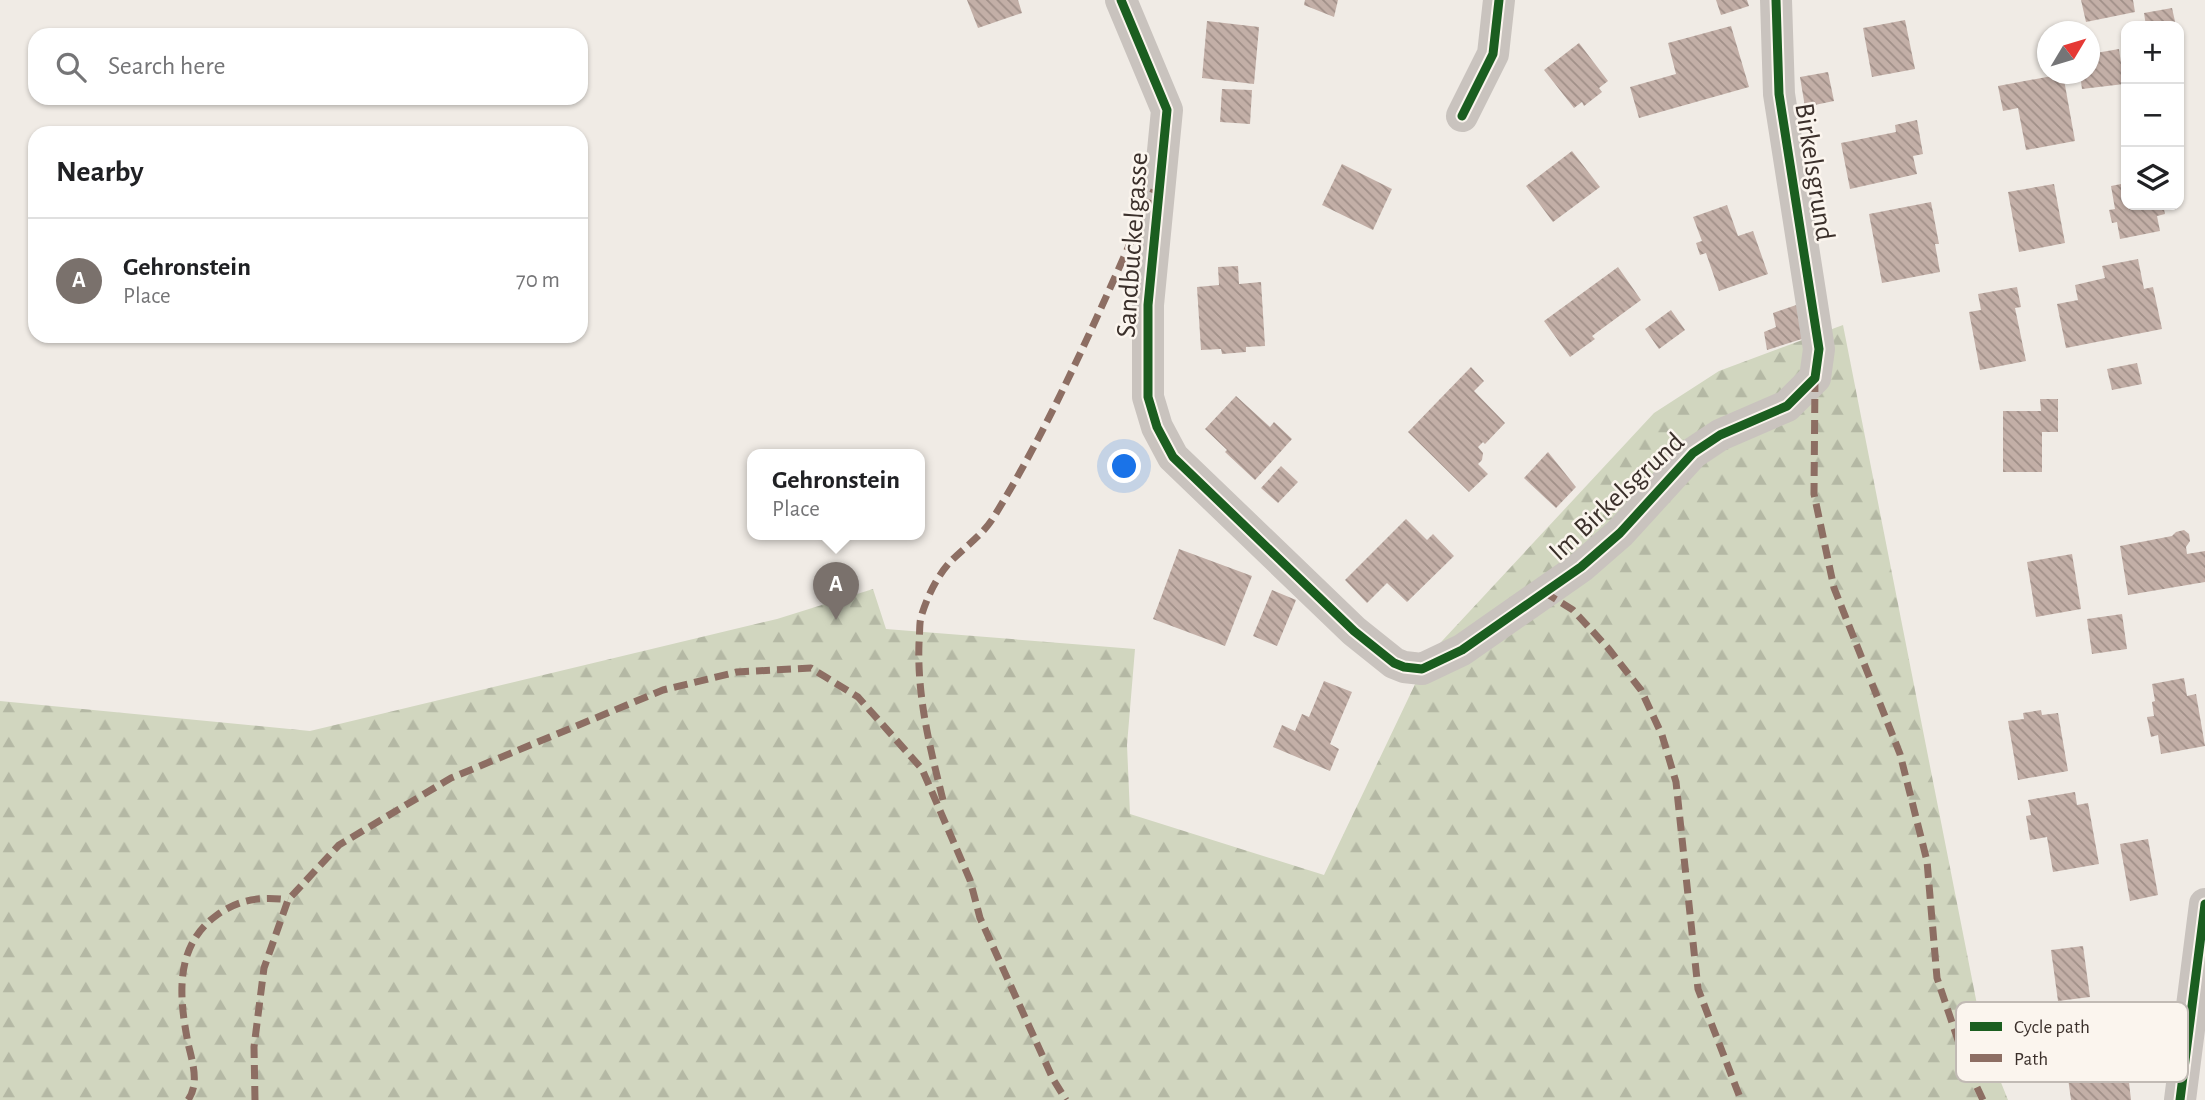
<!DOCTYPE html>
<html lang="en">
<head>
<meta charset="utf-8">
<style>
	:root { --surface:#fff; --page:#f6f6f6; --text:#202124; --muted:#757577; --line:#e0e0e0; --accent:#7a716c }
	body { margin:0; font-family:"Alegreya Sans",sans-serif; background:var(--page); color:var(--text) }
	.controls { position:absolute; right:21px; top:21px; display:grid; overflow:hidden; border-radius:14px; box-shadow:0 2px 5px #0004 }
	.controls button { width:63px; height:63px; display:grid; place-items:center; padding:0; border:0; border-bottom:2px solid var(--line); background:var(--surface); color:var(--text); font:35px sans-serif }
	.compass { position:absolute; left:2037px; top:21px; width:63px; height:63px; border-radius:50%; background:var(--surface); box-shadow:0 2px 5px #0004; rotate:52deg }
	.you { position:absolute; left:1125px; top:467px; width:24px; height:24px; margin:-18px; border:5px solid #fff; border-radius:50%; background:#1a73e8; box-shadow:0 0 0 10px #1a73e833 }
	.badge { display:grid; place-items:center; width:46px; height:46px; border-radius:50%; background:var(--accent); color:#fff; font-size:23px; font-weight:700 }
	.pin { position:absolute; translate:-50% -58px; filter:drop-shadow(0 2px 4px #0008) }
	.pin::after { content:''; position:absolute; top:37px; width:24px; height:21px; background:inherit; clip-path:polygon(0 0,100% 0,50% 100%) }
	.popup { position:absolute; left:747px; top:449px; width:178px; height:91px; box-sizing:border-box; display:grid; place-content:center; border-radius:14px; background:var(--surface); filter:drop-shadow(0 2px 5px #0005); font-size:23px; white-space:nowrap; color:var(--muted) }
	.popup b { font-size:26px; color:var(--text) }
	.popup::after { content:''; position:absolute; left:50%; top:100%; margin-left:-14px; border:14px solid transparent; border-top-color:var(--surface) }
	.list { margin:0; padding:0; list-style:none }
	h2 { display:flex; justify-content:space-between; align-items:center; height:91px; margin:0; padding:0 28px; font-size:30px }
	h2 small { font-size:23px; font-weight:400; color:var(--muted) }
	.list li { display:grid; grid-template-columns:46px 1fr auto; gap:21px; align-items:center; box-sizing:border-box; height:126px; padding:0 28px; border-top:2px solid var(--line) }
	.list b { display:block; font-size:26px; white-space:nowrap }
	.list p { margin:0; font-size:23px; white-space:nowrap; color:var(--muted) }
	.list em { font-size:23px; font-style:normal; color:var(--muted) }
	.icon { flex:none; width:38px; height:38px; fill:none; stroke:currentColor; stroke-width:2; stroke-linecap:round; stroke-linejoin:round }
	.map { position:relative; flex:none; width:2205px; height:1100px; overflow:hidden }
	.search { position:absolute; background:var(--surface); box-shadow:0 2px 5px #0004; left:28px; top:28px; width:560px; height:77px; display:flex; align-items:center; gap:18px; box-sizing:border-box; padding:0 24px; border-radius:21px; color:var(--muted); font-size:26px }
	.panel { position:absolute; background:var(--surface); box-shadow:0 2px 5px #0004; left:28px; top:126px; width:560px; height:217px; border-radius:21px }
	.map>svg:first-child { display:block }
	.forest { fill:url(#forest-firs) }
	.building { fill:url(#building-back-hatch) }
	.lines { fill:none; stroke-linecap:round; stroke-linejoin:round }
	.minor { stroke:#c9c3be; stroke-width:32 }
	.quiet { stroke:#8d6e63; stroke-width:7; stroke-dasharray:14 7; stroke-linecap:butt }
	.cycleway-casing { stroke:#fbf5ee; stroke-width:13 }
	.cycleway { stroke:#1b5e20; stroke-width:9 }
	.labels { text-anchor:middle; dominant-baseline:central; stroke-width:5; stroke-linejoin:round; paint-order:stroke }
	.street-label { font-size:28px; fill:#3b302b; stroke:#fbf5ee }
	.key { fill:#fbf5ee; stroke:#c1bab4; stroke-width:2 }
	.key-label { font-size:19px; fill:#3b302b }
</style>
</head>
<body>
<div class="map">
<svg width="2205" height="1100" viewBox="0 0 2205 1100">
	<defs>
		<pattern id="forest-firs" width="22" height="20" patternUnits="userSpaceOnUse" patternTransform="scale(1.75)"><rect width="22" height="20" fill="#d1d6bf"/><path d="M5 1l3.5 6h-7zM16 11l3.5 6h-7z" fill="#b4b8a4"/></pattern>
		<pattern id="building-back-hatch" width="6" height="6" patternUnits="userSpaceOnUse" patternTransform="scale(1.75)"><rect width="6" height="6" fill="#c3afa7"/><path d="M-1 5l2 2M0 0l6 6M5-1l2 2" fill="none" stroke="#a08f88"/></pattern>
	</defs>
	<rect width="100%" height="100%" fill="#f0ebe5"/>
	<polygon class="forest" points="1843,325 1984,1040 2008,1100 0,1100 0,701 310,731 777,619 873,589 886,629 1135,649 1127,745 1130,814 1324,875 1429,655 1654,413 1719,371"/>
	<g class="building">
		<polygon points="967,0 1018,0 1022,13 978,28"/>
		<polygon points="1305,0 1338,0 1334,17 1304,5"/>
		<polygon points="1716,0 1747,0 1749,6 1721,15"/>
		<polygon points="2081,0 2133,0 2135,12 2086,22"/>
		<polygon points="2172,8 2176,26 2146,26 2144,13"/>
		<polygon points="1905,20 1915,69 1872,77 1863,28"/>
		<polygon points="1207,21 1259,27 1254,84 1202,78"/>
		<polygon points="1731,26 1749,87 1639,118 1630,87 1676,74 1668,43"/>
		<polygon points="1579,43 1608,81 1599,88 1602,92 1584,106 1582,102 1574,108 1544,70"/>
		<polygon points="2119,49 2124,84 2082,89 2080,74 2090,74 2090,54"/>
		<polygon points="1828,72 1834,101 1805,107 1800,77"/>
		<polygon points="2063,74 2075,141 2026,150 2018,108 2003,111 1998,86"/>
		<polygon points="1222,89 1252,90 1250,124 1220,122"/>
		<polygon points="1917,120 1923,154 1913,156 1917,174 1850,189 1841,143 1896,132 1895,125"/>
		<polygon points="1572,151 1600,187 1553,222 1526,186"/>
		<polygon points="1342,164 1392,189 1373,230 1322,205"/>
		<polygon points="2126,183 2126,205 2163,205 2165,214 2157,216 2160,231 2120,239 2117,222 2112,223 2109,210 2115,209 2111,186"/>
		<polygon points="2054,184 2065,243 2019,252 2008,192"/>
		<polygon points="1931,202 1939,244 1935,244 1940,272 1882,283 1869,214"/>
		<polygon points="1727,205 1738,236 1753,231 1768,274 1719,291 1706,253 1700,255 1696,243 1702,241 1693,217"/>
		<polygon points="2138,259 2144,289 2153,287 2162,329 2066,348 2057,304 2078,300 2075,285 2105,278 2102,266"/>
		<polygon points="1238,266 1239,284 1261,282 1265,346 1246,347 1246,352 1222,354 1221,349 1201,350 1197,287 1219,285 1218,267"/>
		<polygon points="1618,267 1641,300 1592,336 1595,339 1570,357 1544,321"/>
		<polygon points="2017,287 2021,307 2015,308 2026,361 1980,370 1969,312 1981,310 1978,294"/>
		<polygon points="1802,303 1808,337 1767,350 1764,332 1776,327 1773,313"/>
		<polygon points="1671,310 1685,330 1659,349 1645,329"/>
		<polygon points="2137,363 2142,384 2112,390 2107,369"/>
		<polygon points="1471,367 1484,381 1474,391 1505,423 1485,444 1483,442 1478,447 1483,453 1482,460 1478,464 1488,474 1469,492 1408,432"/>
		<polygon points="1236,396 1270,427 1274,422 1292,439 1255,480 1225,452 1227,450 1205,429"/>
		<polygon points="2040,399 2058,399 2058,432 2042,432 2042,472 2003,472 2003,411 2041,411"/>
		<polygon points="1548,452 1576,487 1556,508 1524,478"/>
		<polygon points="1281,466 1298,482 1278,503 1261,488"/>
		<polygon points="1406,519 1427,540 1433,534 1454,556 1407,602 1387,583 1367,603 1345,580"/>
		<polygon points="2184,530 2189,534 2190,541 2186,547 2187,554 2205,551 2205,582 2128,595 2120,546 2172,536 2176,532"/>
		<polygon points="1179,549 1252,576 1225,646 1153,619"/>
		<polygon points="2072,554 2081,609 2036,617 2027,562"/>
		<polygon points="1272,590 1296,600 1277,646 1253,636"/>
		<polygon points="2122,614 2127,649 2092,654 2087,619"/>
		<polygon points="2184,678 2187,696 2196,694 2205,746 2161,754 2158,735 2151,737 2147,717 2154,716 2152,702 2155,701 2152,684"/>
		<polygon points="1324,681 1352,692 1330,744 1339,749 1330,771 1273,747 1282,725 1295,731 1302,714 1309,717"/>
		<polygon points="2041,710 2042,715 2058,713 2068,771 2018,780 2008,721 2024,719 2023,713"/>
		<polygon points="2075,792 2077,805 2088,803 2099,864 2053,872 2047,837 2030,840 2026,816 2031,815 2028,800"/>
		<polygon points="2148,839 2158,895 2130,901 2120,844"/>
		<polygon points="2083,946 2090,997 2058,1001 2051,950"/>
		<polygon points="2088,1034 2117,1041 2113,1055 2129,1059 2127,1065 2131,1100 2071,1100 2067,1071 2108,1067 2106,1053 2085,1048"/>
	</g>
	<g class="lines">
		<g class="minor">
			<polyline points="1121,0 1167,110 1148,305 1148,397 1157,427 1173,457 1354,631 1394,663 1404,667 1422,669 1462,650 1581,567 1620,533 1693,453 1720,435 1787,406 1815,378 1819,349 1779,94 1776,0"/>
			<polyline points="1462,116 1493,54 1499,0"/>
			<polyline points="2180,1100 2205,904"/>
		</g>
		<g class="quiet">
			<polyline points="1815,378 1814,494 1834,588 1900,754 1927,861 1937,978 1966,1064 1983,1100"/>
			<polyline points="1544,592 1573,610 1608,648 1641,690 1662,735 1676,782 1698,989 1741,1100"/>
			<path d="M 943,800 C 930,748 917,697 919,643 C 920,635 919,625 921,617 C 927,597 937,576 951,561 C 966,546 984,534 995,515 C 1058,412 1104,300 1154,190"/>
			<path d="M 188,1100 C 200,1083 192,1061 188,1043 C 179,997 174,946 217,915 C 239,899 262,896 288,900"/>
			<polyline points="255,1100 254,1047 264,968 288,900 339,845 451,778 663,690 737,672 811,668 858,697 922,769 970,880 980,918 1053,1079 1066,1100"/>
		</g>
		<g class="cycleway-casing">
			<g id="cycleway">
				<polyline points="1121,0 1167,110 1148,305 1148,397 1157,427 1173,457 1354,631 1394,663 1404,667 1422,669 1462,650 1581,567 1620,533 1693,453 1720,435 1787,406 1815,378 1819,349 1779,94 1776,0"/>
				<polyline points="1462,116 1493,54 1499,0"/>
				<polyline points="2180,1100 2205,904"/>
			</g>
		</g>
		<use href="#cycleway" class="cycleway"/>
	</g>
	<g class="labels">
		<g class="street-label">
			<text transform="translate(1814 172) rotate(81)">Birkelsgrund</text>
			<text transform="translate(1133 245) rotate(-86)">Sandbuckelgasse</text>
			<text transform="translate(1617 497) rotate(-43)">Im Birkelsgrund</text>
		</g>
	</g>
	<rect x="1956" y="1002" width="232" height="80" rx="10" class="key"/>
	<rect x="1970" y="1022" width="32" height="9" fill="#1b5e20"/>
	<rect x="1970" y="1054" width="32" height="8" fill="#8d6e63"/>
	<g class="key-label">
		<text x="2014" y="1033">Cycle path</text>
		<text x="2014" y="1065">Path</text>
	</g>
</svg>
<div class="controls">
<button>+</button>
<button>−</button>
<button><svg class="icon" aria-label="layers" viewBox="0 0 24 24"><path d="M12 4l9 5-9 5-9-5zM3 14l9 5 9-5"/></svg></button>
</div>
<svg class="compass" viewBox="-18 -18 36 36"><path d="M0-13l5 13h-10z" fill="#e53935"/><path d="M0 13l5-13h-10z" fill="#757577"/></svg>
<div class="you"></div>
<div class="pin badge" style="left:836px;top:620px">A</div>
<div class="popup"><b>Gehronstein</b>Place</div>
<div class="search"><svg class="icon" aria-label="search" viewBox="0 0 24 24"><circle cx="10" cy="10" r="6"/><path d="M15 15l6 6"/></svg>Search here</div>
<section class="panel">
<h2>Nearby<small></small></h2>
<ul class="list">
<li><span class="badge">A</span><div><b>Gehronstein</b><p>Place</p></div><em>70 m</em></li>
</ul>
</section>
</div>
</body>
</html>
